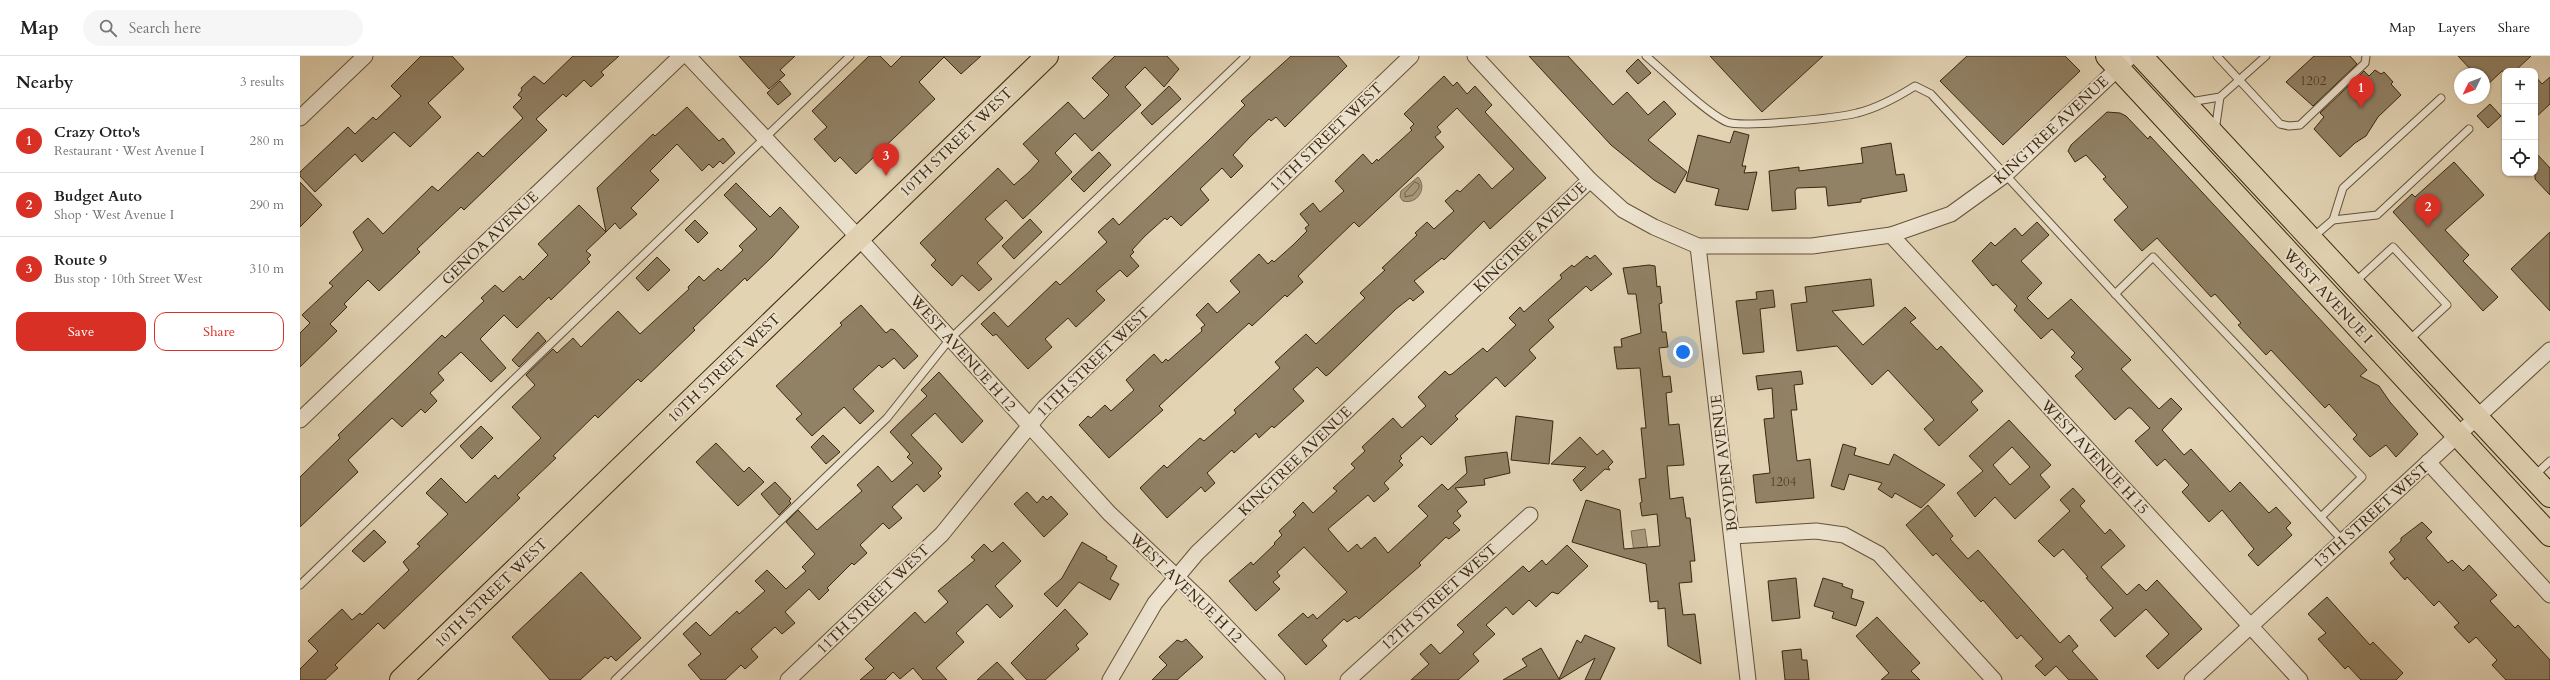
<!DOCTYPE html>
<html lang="en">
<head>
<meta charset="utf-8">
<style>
	:root { --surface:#fff; --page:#f6f6f6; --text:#202124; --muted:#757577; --line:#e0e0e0; --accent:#d93025 }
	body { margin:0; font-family:Cardo,serif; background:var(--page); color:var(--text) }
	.controls { position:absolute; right:12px; top:12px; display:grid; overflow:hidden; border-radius:8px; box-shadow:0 1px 3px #0004 }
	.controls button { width:36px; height:36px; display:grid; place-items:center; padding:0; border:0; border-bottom:1px solid var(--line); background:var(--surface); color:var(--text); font:20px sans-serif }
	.compass { position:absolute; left:2154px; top:12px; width:36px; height:36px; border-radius:50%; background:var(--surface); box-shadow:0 1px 3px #0004; rotate:227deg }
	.you { position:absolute; left:1383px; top:296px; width:14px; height:14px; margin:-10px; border:3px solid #fff; border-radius:50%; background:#1a73e8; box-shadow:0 0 0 6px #1a73e833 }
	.badge { display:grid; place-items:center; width:26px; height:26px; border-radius:50%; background:var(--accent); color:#fff; font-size:13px; font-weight:700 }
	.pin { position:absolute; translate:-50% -33px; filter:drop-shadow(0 1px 2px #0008) }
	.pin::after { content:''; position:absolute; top:21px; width:14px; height:12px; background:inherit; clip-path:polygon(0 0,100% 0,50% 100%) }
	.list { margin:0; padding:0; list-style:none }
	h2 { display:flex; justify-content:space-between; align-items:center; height:52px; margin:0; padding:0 16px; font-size:17px }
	h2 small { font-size:13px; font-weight:400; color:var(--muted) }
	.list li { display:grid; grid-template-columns:26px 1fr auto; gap:12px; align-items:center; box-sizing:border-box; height:64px; padding:0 16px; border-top:1px solid var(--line) }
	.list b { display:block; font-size:15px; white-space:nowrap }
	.list p { margin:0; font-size:13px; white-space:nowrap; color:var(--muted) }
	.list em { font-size:13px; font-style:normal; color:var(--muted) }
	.actions { display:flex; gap:8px; padding:12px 16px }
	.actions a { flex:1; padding:9px 0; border:1px solid var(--accent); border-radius:12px; text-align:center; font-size:14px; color:var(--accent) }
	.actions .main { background:var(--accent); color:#fff }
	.icon { flex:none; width:22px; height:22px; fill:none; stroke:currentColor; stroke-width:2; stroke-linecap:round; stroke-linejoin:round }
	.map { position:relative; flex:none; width:2250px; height:624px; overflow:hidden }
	header { display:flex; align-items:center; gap:24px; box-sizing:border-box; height:56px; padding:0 20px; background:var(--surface); border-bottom:1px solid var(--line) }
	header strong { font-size:19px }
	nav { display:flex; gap:22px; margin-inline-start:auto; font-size:14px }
	.search { width:280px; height:36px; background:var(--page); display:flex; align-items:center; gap:10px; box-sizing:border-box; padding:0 14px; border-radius:22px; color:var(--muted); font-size:15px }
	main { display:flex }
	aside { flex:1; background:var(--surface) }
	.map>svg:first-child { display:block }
	.water { fill:#a9997c; stroke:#7d6c51 }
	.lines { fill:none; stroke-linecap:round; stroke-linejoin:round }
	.shore { stroke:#726046; stroke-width:1 }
	.building { fill:#918165; stroke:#3a2810; fill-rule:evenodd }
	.lane-casing { stroke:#645339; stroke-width:9 }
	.street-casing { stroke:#645339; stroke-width:17 }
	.primary-casing { stroke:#3a2810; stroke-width:24 }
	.lane { stroke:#ece2ce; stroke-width:7 }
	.street { stroke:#ece2ce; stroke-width:15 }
	.primary { stroke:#e2d3b3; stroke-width:22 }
	.labels { text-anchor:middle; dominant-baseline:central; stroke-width:4; stroke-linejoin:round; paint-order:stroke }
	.number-label { font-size:13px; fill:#503e25 }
	.street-label { font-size:15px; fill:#3a2810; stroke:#ece2ce }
</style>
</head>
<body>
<header>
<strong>Map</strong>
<div class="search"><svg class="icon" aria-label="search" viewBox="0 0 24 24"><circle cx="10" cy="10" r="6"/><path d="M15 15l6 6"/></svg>Search here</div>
<nav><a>Map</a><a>Layers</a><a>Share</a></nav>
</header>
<main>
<aside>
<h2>Nearby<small>3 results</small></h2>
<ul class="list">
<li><span class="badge">1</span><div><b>Crazy Otto's</b><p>Restaurant · West Avenue I</p></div><em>280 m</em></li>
<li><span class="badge">2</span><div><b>Budget Auto</b><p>Shop · West Avenue I</p></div><em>290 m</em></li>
<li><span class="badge">3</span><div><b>Route 9</b><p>Bus stop · 10th Street West</p></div><em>310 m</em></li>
</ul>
<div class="actions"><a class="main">Save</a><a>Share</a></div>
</aside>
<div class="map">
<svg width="2250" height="624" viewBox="0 0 2250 624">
	<rect width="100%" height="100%" fill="#e2d3b3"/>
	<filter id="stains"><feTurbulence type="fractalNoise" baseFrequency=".005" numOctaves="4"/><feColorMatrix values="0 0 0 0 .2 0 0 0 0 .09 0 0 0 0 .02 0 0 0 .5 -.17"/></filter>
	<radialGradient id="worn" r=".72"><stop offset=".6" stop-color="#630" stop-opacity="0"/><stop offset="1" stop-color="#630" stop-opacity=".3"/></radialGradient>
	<g class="water">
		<path d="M 1118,121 C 1128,132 1117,149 1103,145 L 1100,141 L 1101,135 Z"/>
		<polygon points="1345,473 1348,494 1335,503 1331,475"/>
	</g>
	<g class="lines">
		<polygon class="shore" points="1115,126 1119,128 1119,132 1113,139 1105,141 1105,137"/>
	</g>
	<g class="building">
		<polygon points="121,0 152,0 164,13 128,47 141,61 110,91 94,76 62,106 55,98 15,136 0,120 0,116 48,71 55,78 73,61 76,64 101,40 91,30"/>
		<polygon points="273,0 319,0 301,16 304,19 291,31 284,24 266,41 263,38 236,63 247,74 164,154 161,151 117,193 120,196 79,235 68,224 44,248 47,251 30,268 37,275 0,311 0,277 10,267 2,259 33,230 29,227 63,194 53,176 68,162 83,178 132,130 138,135 178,96 183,101 223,62 213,51 222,42 218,39 222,34 221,32 234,20 244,28"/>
		<polygon points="439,0 495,0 480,14 485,19 469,33"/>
		<polygon points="569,0 580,0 591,11 602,0 681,0 661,18 644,1 619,26 635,43 556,118 540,101 535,106 514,83 527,71 512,55"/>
		<polygon points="815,0 867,0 879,13 864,31 845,11 825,31 841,49 792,95 775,77 755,97 772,116 739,148 723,163 706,144 685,163 703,182 677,207 692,223 679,235 662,219 652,230 631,209 636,204 620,187 698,112 714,129 729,116 739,105 723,88 768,46 784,63 804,44 809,39 792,22"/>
		<polygon points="991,0 1038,0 1047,10 985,71 976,61 971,65 969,63 950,81 933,99 943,110 931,122 922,112 900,133 909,144 881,170 871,160 867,164 865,162 845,180 832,194 834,196 830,200 839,210 827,221 820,214 796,235 805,244 776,271 768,262 745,283 752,291 728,313 696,278 693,280 681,268 694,256 708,271 756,225 760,229 807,186 798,176 813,162 819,169 909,84 945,49 941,45"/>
		<polygon points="1229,0 1268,0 1313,49 1327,36 1348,59 1364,45 1376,58 1348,84 1387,116 1375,137 1354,124 1311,89"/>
		<polygon points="1410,0 1523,0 1462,56"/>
		<polygon points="1667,0 1765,0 1780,15 1703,89 1640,25"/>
		<polygon points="2014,0 2050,0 2057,8 2013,50 1986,26"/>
		<polygon points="2158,0 2231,0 2215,15 2202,15 2184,32 2184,18 2175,18"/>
		<polygon points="1338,3 1351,17 1338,28 1326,15"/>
		<polygon points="2075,14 2081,18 2084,16 2093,26 2091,28 2101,39 2078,61 2066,80 2055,87 2040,101 2014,73 2024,61 2020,57 2064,15 2069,20"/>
		<polygon points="1144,20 1153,30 1157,26 1167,38 1175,30 1192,49 1185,56 1246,122 1190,173 1184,165 1144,204 1142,202 1114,225 1124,236 1113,245 1110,242 1096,253 1029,318 1026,320 1017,311 993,333 1004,345 974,372 972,370 959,382 956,377 934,397 932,394 907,417 915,427 905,436 901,431 867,462 840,432 864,409 867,412 900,382 904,385 936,357 934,354 980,312 975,306 996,287 1006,278 1016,288 1065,242 1060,237 1085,214 1082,212 1117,179 1115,177 1127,166 1134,173 1154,155 1145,145 1157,134 1160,136 1179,118 1192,133 1214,113 1157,52 1137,71 1141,76 1135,81 1144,91 1059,171 1054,166 998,220 1003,226 987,241 985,239 952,270 949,267 859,350 863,354 809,402 779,369 788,360 791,362 805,349 811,355 834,334 826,324 854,298 862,307 866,303 868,305 902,275 901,272 905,269 896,259 908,247 917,257 940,236 930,225 959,198 968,208 972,204 974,206 993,189 1007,175 1005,172 1009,169 1000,158 1013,147 1020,156 1044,135 1035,125 1063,98 1072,108 1077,103 1078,105 1112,74 1110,72 1114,68 1104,58"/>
		<polygon points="2235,20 2242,28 2250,21 2250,48 2235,62"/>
		<polygon points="480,25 491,38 478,49 467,37"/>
		<polygon points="869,30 881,43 852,69 841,57"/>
		<polygon points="2190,48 2201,60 2188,72 2177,60"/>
		<polygon points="387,51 419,85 423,82 435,97 423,108 420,105 413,112 409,108 402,115 377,88 350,115 359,124 331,152 337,158 320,173 315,167 306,176 297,132 353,78 355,80"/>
		<polygon points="1807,56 1820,57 1826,60 1848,83 1850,80 2067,314 2060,320 2079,330 2090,346 2118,378 2096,401 2086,389 2070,401 2053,383 2057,379 2029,348 2025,352 1971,294 1966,299 1938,269 1941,267 1915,238 1911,241 1857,182 1842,195 1814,164 1828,151 1803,123 1806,121 1786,99 1775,106 1768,95 1771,89"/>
		<polygon points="1434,75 1449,79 1442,110 1446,110 1444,117 1457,116 1448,154 1415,149 1419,133 1386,125 1398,79 1430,87"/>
		<polygon points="1591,87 1596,119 1604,118 1607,135 1561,143 1561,146 1528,150 1526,131 1497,132 1495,135 1496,153 1472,155 1469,115 1499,111 1499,115 1563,107 1561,92"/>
		<polygon points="799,96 811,109 784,136 771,123"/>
		<polygon points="2235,96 2250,112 2250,139 2235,123"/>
		<polygon points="2154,106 2184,139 2145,174 2169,199 2163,205 2198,241 2183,255 2093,156 2112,138 2115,141"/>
		<polygon points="0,126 22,149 0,171"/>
		<polygon points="436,127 470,161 480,151 499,171 472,201 447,225 445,222 393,272 395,274 341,326 338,323 298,362 295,359 253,400 256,402 217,439 220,442 84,573 78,567 35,609 38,612 25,624 0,624 0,613 18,595 8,585 42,553 52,564 60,557 62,559 109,514 103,506 120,490 117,488 148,458 126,437 141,422 166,447 195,419 198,423 241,382 212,351 235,329 226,319 253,293 257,297 273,282 281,291 318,255 340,278 389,233 388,231 399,220 404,225 418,212 421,215 443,194 439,190 457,173 424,139"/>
		<polygon points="279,149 306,176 286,195 291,199 287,203 290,206 251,244 249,241 217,272 204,259 180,283 206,312 191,326 161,296 138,317 144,324 130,337 137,345 125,357 121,353 102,371 92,362 48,404 58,416 0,471 0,421 40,382 38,379 111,309 142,279 145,282 184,245 181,242 195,229 203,236 220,220 223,224 248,199 238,188"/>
		<polygon points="730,163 742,176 714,203 702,190"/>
		<polygon points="395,164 408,177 398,187 385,174"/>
		<polygon points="1737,166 1749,179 1721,205 1742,227 1727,242 1748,263 1771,243 1831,304 1821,313 1859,353 1871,342 1882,353 1862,374 1884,399 1891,393 1930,436 1940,426 1969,457 1976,451 1991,467 1986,472 1992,479 1958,510 1948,499 1954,493 1922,454 1909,466 1882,436 1889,429 1865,403 1857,410 1835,385 1850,372 1831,352 1828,352 1815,364 1775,320 1783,313 1771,301 1775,297 1752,273 1741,283 1714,254 1717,250 1696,228 1693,230 1672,205 1691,186 1695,190 1715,172 1722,180"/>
		<polygon points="2250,176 2250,255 2211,213"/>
		<polygon points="1295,199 1312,218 1291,235 1286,230 1248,264 1254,271 1229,294 1236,302 1205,331 1196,321 1155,360 1158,363 1131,389 1122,380 1100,400 1102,402 1099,405 1103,409 1084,427 1089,433 1074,446 1068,439 1028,473 1048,496 1057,488 1061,493 1075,481 1088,497 1128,460 1118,450 1142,428 1148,434 1167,417 1165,401 1207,396 1210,417 1184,423 1185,429 1155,432 1167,446 1157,455 1161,460 1153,467 1160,474 1149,483 1146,481 1119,507 1121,509 1059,563 1056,560 1047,566 1044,563 1022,584 1027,590 1006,609 978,579 1003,557 1008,562 1013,558 1017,563 1047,536 1004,491 977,516 980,520 973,526 980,533 956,555 929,525 951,506 953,509 975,488 974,487 982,479 979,475 996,459 993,456 1003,446 1013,457 1037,435 1033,432 1055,412 1051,408 1065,395 1062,391 1093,362 1102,372 1126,350 1118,341 1145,315 1149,319 1152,318 1183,292 1187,296 1216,269 1209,262 1220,251 1224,256 1262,222 1260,219 1272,209 1274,211 1287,200 1290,203"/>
		<polygon points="357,201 370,214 348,235 336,222"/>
		<polygon points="1349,209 1355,210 1357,231 1360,230 1362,247 1359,248 1362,276 1366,276 1368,291 1359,292 1363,321 1370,320 1372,336 1366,337 1369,369 1379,368 1384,409 1367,410 1370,443 1383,441 1386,462 1390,462 1395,505 1390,505 1392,526 1379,527 1383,559 1395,558 1401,608 1368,590 1365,552 1358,553 1358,545 1350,546 1346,508 1272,486 1286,444 1320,454 1324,493 1360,490 1357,458 1342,460 1340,447 1342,446 1339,423 1346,422 1341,372 1346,372 1340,312 1317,313 1314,291 1322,291 1321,283 1341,277 1336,238 1328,238 1323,212"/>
		<polygon points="1571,223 1574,250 1532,255 1563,289 1605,251 1616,262 1610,266 1637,294 1641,290 1683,335 1671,346 1678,354 1639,390 1624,373 1634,364 1588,314 1572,329 1537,290 1497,295 1491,248 1507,246 1505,231"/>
		<polygon points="1473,234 1475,251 1460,253 1464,296 1443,298 1436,245 1457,243 1456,236"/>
		<polygon points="561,249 586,277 591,273 594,274 618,300 604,313 594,302 582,312 579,309 553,333 574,355 560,368 544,351 512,380 496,363 502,358 476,330 542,269 540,267"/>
		<polygon points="238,276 246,285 219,311 212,304"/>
		<polygon points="1501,315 1503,328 1494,329 1497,354 1491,354 1497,405 1510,403 1514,442 1456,447 1453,419 1470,417 1464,363 1474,362 1472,332 1458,334 1456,320"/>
		<polygon points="639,316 683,365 662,387 635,357 611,379 640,410 642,413 638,417 641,420 624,436 617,428 592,451 602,462 589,473 583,467 560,489 567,497 554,509 552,507 527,532 529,534 519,544 509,533 485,556 495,567 482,578 475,571 451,593 458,601 445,613 441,609 425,624 401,624 388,609 401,598 383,578 396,566 410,580 437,555 439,558 465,535 455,525 467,514 486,533 506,515 502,511 515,498 486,466 498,454 517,474 562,435 557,429 578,410 592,426 613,407 607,401 610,398 590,376 627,340 621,334"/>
		<polygon points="1216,360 1253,365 1249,408 1211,404"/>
		<path d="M 1709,364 L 1751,409 L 1740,419 L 1750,431 L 1715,463 L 1695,441 L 1675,461 L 1657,437 L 1683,415 L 1669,400 ZM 1712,391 L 1730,411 L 1710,429 L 1693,409 Z"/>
		<polygon points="181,370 193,382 172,403 160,390"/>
		<polygon points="523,379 540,396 526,408 511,391"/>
		<polygon points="1280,381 1297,399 1303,394 1313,406 1308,411 1310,414 1305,413 1281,435 1273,424 1286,411 1251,408"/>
		<polygon points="416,387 444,416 449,411 464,426 438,450 396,406"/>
		<polygon points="1543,388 1556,392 1554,399 1589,409 1594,398 1645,429 1621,452 1595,437 1592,442 1578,433 1582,427 1549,418 1544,434 1531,430"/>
		<polygon points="475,426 491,443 489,445 491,447 479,459 461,438"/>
		<polygon points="1773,432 1785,445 1780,450 1805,478 1810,473 1825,490 1801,511 1827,539 1839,528 1846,535 1857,524 1902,573 1858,613 1846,600 1869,578 1846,553 1815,581 1800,564 1813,552 1786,522 1788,521 1763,493 1754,501 1738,485 1770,455 1760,444"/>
		<polygon points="727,436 737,447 743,440 747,444 751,440 768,458 744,481 714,448"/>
		<polygon points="1628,449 1653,480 1650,483 1668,503 1678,494 1760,587 1769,579 1778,590 1772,595 1798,624 1769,624 1756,610 1745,620 1735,610 1743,603 1721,579 1717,583 1683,544 1681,546 1636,497 1633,500 1606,469"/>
		<polygon points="2122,466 2132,476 2126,482 2148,507 2152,504 2163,515 2169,509 2197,539 2190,545 2215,572 2218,569 2250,604 2250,624 2206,624 2192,609 2197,604 2176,581 2169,587 2154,571 2159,567 2139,545 2134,550 2107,521 2105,524 2090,507 2095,503 2089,496 2101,485 2101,482"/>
		<polygon points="74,474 86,486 64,506 52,495"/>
		<polygon points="703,486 721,505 695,530 713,550 700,562 687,548 656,577 664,586 636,612 647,624 623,624 613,612 600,623 593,616 585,624 560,624 574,612 565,603 615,556 625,567 648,546 638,535 675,504 671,501 684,488 692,496"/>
		<polygon points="782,486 807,501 806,503 817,510 810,523 819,528 810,544 779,526 757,551 744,538 762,522"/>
		<polygon points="1267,489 1288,510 1258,538 1252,536 1236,551 1229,544 1213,559 1206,551 1186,569 1195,578 1173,598 1179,605 1158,624 1111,624 1129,608 1120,598 1131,588 1140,598 1164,576 1157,569 1223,510 1229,516 1242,504 1246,509"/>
		<polygon points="281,516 341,582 316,605 311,600 308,603 305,601 280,624 250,624 212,581"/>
		<polygon points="1496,522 1500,562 1472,565 1468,525"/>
		<polygon points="1523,522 1543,528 1542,530 1553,534 1551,542 1564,546 1556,570 1532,562 1534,556 1514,550"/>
		<polygon points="2027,541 2070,589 2073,586 2103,617 2096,624 2061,624 2048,610 2045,613 2018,583 2026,577 2008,558"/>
		<polygon points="765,553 788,578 776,589 779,593 745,624 727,624 711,607"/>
		<polygon points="1577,561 1620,607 1611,615 1620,624 1581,624 1589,617 1556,580"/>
		<polygon points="1285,579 1315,592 1300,624 1285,624 1295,602 1259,624 1203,624 1227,610 1222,603 1241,592 1259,623 1277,584 1281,587"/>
		<polygon points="886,583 903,601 877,624 852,624 867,609 859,601 877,584 882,586"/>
		<polygon points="1501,593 1502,604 1507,604 1509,624 1485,624 1482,595"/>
		<polygon points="697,606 714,624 677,624"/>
	</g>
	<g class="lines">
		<g class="lane-casing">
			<g id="lane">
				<path d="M 1346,0 C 1365,16 1406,57 1427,66 C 1442,72 1538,62 1557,57 C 1578,52 1596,42 1615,30 L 1631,38 L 2042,484"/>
				<polyline points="1917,0 1980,68 1989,70 2000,69 2065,7 2066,0"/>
				<polyline points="1890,46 1920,41 1966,0"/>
				<polyline points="1915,75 1920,41"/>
				<polyline points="2033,164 2077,159 2169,73"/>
				<polyline points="2012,182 2033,164 2043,132 2141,42"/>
				<polyline points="2055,226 2093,191 2147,249 2108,285"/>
				<polyline points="1815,238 1853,201 2062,421 2021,461"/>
				<polyline points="2234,420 2250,405"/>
				<polyline points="0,529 550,0"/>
				<polyline points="315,624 587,362 650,283 946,0"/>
			</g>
		</g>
		<g class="street-casing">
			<g id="street">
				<polyline points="388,0 558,181 809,457 905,548 977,624"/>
				<polyline points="1175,0 1290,124 1323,154 1354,171 1398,190 1512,190 1591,179 1651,158 1705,119 1831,0"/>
				<polyline points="0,62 65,0"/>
				<polyline points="1591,179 2000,624"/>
				<polyline points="1398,190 1448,624"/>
				<polyline points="0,364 381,0"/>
				<polyline points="2128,406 2250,539"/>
				<polyline points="1432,480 1516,475 1544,479 1579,498 1694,624"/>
				<polyline points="488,624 642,478 744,352 1111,0"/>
				<polyline points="810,624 855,547 897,497 1290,124"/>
				<polyline points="1048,624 1230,459"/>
				<polyline points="1892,624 2250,294"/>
			</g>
		</g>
		<g class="primary-casing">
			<g id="primary">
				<polyline points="1807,0 2250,479"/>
				<polyline points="1841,0 2250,440"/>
				<polyline points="101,624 747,0"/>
			</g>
		</g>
		<use href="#lane" class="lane"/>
		<use href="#street" class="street"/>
		<use href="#primary" class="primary"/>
	</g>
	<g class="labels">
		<g class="number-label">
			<text x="2013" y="25">1202</text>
			<text x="1483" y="426">1204</text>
		</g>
		<g class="street-label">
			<text transform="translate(1751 74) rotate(-43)">KINGTREE AVENUE</text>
			<text transform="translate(1026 81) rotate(-44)">11TH STREET WEST</text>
			<text transform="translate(656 86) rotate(-44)">10TH STREET WEST</text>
			<text transform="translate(1230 181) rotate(-44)">KINGTREE AVENUE</text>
			<text transform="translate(190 182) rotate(-44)">GENOA AVENUE</text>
			<text transform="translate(2028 240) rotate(47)">WEST AVENUE I</text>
			<text transform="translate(663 297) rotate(48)">WEST AVENUE H 12</text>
			<text transform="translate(793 306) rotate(-44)">11TH STREET WEST</text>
			<text transform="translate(424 312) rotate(-44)">10TH STREET WEST</text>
			<text transform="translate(1795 401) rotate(47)">WEST AVENUE H 15</text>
			<text transform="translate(995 405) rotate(-44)">KINGTREE AVENUE</text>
			<text transform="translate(1424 407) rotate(-97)">BOYDEN AVENUE</text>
			<text transform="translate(2071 459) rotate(-42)">13TH STREET WEST</text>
			<text transform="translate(886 532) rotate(44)">WEST AVENUE H 12</text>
			<text transform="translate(191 537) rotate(-44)">10TH STREET WEST</text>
			<text transform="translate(1139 541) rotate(-42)">12TH STREET WEST</text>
			<text transform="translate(573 543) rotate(-44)">11TH STREET WEST</text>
		</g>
	</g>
	<rect width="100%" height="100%" filter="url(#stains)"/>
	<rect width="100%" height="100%" fill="url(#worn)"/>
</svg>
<div class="controls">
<button>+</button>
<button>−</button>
<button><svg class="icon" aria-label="locate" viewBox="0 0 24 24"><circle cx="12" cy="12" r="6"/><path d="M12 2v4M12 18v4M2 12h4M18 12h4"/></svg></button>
</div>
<svg class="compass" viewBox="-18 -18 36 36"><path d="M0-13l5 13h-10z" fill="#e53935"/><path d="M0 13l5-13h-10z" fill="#757577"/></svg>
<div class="you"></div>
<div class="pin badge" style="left:2061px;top:52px">1</div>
<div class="pin badge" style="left:2128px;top:171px">2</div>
<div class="pin badge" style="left:586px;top:120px">3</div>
</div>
</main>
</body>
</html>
